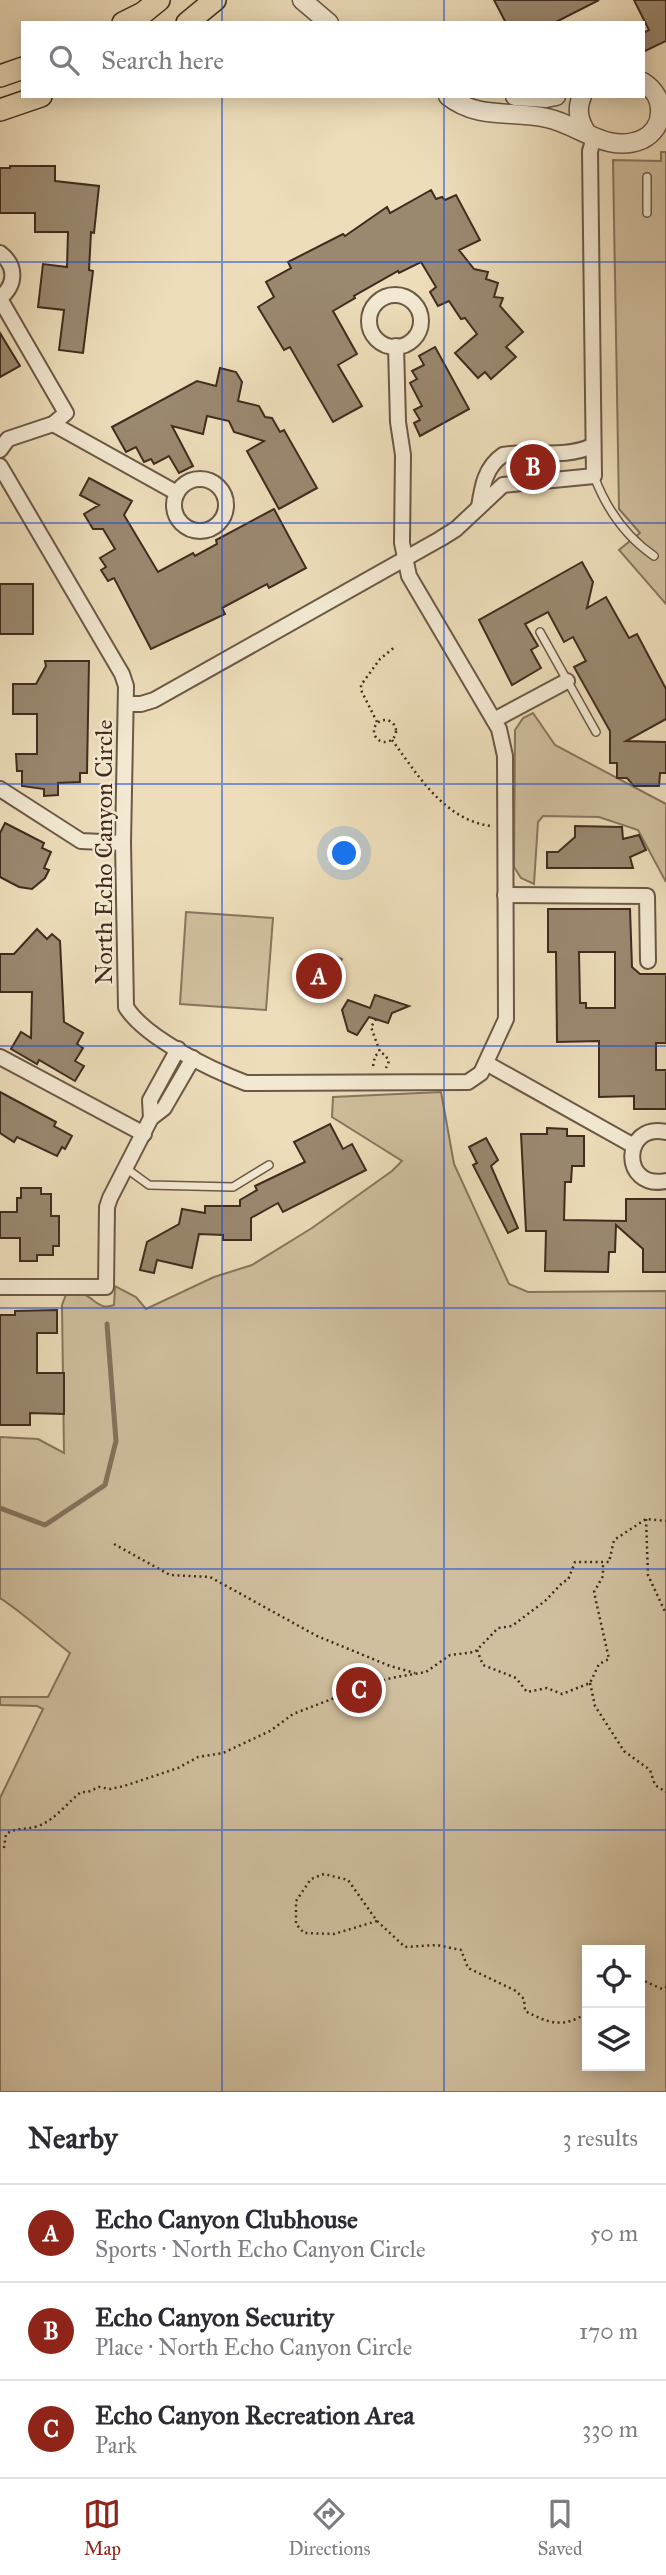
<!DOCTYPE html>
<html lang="en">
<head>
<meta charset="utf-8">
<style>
	:root { --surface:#fff; --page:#f2f2f3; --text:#2b2b33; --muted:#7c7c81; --line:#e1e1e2; --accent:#8f2418 }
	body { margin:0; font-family:"IM FELL Great Primer",serif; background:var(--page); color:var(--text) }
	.controls { position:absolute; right:21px; bottom:21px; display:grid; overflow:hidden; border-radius:0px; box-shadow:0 4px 18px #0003 }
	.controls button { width:63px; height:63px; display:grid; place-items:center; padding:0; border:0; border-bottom:2px solid var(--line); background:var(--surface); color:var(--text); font:35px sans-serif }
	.you { position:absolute; left:345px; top:854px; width:24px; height:24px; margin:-18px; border:5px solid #fff; border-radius:50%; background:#1a73e8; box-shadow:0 0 0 10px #1a73e833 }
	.badge { display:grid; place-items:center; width:46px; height:46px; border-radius:50%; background:var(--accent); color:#fff; font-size:23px; font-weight:700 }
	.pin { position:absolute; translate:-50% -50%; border:4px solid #fff; box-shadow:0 2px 7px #0006 }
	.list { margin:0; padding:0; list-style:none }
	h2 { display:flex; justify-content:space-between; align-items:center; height:91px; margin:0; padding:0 28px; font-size:30px }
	h2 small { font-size:23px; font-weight:400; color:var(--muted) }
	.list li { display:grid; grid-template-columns:46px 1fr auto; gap:21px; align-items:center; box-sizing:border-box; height:98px; padding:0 28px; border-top:2px solid var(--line) }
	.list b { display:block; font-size:26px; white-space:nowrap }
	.list p { margin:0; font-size:23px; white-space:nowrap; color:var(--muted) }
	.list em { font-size:23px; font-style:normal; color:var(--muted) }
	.icon { flex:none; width:38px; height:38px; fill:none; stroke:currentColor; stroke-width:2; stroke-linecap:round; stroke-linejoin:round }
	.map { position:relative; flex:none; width:666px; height:2092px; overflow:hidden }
	.search { position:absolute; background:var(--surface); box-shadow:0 4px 18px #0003; left:21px; right:21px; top:21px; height:77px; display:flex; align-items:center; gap:18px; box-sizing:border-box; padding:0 24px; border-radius:0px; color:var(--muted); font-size:26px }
	.sheet { height:385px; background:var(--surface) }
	nav { display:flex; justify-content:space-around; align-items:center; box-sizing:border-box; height:98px; border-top:2px solid var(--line); background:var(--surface); font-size:19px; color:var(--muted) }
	nav a { display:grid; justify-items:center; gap:4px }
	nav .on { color:var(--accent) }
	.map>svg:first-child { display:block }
	.green { fill:#d0bf9f; stroke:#88755e; stroke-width:2; fill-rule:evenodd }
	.water { fill:#b3a085; stroke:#85715c; stroke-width:2 }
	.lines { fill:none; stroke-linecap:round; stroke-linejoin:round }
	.stream { stroke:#85715c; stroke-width:5 }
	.building { fill:#9a886f; stroke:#412b1e; stroke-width:2; fill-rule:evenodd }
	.service-casing { stroke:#6c5845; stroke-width:10 }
	.minor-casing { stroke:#6c5845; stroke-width:18 }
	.tertiary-casing { stroke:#6c5845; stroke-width:21 }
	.primary-casing { stroke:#412b1e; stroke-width:24 }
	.path { stroke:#412b1e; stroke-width:2.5; stroke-dasharray:2 3.5; stroke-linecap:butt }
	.service { stroke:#f3e9d2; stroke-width:7 }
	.minor { stroke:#f3e9d2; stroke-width:14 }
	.tertiary { stroke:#f3e9d2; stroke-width:18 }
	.primary { stroke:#edddba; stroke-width:21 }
	.grid { fill:none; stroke:#1d4ed8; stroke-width:2; stroke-opacity:0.55 }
	.labels { text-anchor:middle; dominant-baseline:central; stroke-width:5; stroke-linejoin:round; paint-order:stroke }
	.street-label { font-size:24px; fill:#412b1e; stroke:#f3e9d2 }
</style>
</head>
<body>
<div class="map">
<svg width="666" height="2092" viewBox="0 0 666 2092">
	<rect width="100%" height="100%" fill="#edddba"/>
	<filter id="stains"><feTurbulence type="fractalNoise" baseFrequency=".00286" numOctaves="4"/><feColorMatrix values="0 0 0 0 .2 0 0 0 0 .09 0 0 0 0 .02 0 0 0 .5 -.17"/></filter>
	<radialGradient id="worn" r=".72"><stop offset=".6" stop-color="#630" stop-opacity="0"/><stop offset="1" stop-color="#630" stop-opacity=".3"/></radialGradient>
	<g class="green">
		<polygon points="661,152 666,152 666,604 619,550 640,533 619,509 613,160 661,161"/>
		<polygon points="533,713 555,745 666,804 666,882 638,830 599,817 543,816 538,822 534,884 521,878 514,867 515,730 523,718"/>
		<polygon points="186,912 273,918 266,1010 180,1004"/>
		<path d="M 441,1092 L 454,1164 L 509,1284 L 528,1292 L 666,1291 L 666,2092 L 0,2092 L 0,1798 L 43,1709 L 37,1706 L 0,1705 L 0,1697 L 48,1697 L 70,1653 C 46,1635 25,1614 0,1598 L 0,1437 L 38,1439 L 64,1453 L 62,1305 L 67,1292 C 72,1293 76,1292 80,1293 C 94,1296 97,1311 114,1305 L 115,1286 L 136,1297 L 146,1309 L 214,1277 L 252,1265 L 312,1228 L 392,1171 L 402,1161 L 332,1117 L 333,1097 ZM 587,1950 L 640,1950 L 640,2066 L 587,2066 Z"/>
	</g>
	<polygon class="water" points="325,952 342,959 338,968 328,967 323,986 312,985 313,959"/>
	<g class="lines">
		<polyline class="stream" points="0,1508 45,1525 105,1485 116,1441 107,1324"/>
	</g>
	<g class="building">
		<polygon points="494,0 599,0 554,23 506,23"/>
		<polygon points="634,0 666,0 666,41 643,52 643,33 649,30"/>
		<polygon points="10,166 55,166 55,181 99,186 94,233 91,232 89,270 93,271 83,353 59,350 64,310 38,307 43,264 67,267 68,232 35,232 35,213 0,213 0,168 10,168"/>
		<polygon points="431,190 436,199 442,197 445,200 456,195 480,240 459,250 474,269 488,272 486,279 498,283 494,297 503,298 500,306 523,332 506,347 516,357 491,379 485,372 478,378 455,353 477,334 465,318 461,319 449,301 438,306 430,292 436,287 421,262 399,273 398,271 354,296 355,298 333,311 357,354 338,365 362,406 333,422 290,347 284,350 258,307 274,297 266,282 291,268 288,262 343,234 345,236 387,207 390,213"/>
		<polygon points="0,333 20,366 0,377"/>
		<polygon points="435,347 469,409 420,436 414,423 420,420 414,410 422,406 410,383 417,379 412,371 424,365 419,356"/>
		<polygon points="220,368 236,372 242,382 238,401 259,406 265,417 272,418 280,432 284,430 317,488 279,509 247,451 264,441 234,432 229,421 207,416 203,434 172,426 193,466 179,473 169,456 154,464 151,459 144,462 136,447 126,452 112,427 197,381 216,386"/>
		<polygon points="514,463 552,463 552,471 514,474"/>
		<polygon points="89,478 132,501 124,515 158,572 193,553 195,556 217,544 216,540 274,509 306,568 269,588 267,584 222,608 225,614 151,649 114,578 108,581 101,570 106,567 100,558 115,549 103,529 93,529 84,514 99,505 80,495"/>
		<polygon points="582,562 593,582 587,608 606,597 629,638 637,634 666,689 666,719 626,741 666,742 666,773 660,773 659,786 634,786 627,778 617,778 617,763 610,763 610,731 574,667 586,661 573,637 564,642 548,612 525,624 538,646 531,650 541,668 512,685 479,620"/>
		<rect x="0" y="584" width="33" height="50"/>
		<polygon points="45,661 89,661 87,773 80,773 80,782 58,783 58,795 44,796 44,789 22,786 22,771 17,771 16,754 37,754 37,714 13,714 13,684 36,684 46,666"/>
		<polygon points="5,823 44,843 42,848 51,852 44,868 49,870 45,878 32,889 19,887 0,877 0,833"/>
		<polygon points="575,826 622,827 623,839 639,835 646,850 630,857 633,868 547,868 547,852 558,852 575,837"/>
		<path d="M 548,909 L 630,909 L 632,967 L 640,974 L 666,974 L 666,1043 L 656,1043 L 656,1070 L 666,1070 L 666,1109 L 634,1109 L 634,1096 L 599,1097 L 599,1041 L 557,1042 L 556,952 L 548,952 ZM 579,952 L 615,952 L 615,1008 L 586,1008 L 586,1003 L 580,1003 Z"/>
		<polygon points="37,929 47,939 52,934 60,941 64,1022 83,1033 77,1044 83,1048 75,1061 84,1066 75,1081 39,1060 37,1064 11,1049 21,1032 31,1038 32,992 0,992 0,954 14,954"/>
		<polygon points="375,995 409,1006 392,1013 388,1023 369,1017 357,1035 348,1031 342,1010 348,1000 370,1008"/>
		<polygon points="0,1092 56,1122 54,1126 72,1136 65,1149 62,1147 57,1156 17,1137 14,1142 0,1133"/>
		<polygon points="330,1124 343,1149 352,1144 366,1170 283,1212 278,1203 251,1218 251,1240 223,1240 223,1235 199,1234 192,1268 157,1260 154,1273 140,1270 147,1242 179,1224 182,1209 205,1213 205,1206 240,1206 240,1200 257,1190 255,1186 305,1162 294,1142"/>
		<polygon points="547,1128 567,1129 567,1136 584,1136 584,1166 572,1166 571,1182 565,1182 564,1220 626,1221 626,1199 666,1199 666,1272 643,1272 643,1249 616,1225 615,1252 609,1252 608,1272 545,1271 546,1231 526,1231 521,1134 547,1134"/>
		<polygon points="486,1138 498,1160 491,1166 518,1228 508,1233 473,1165 477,1163 469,1147"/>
		<polygon points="21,1188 41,1188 41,1194 51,1194 51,1216 59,1216 59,1246 53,1246 53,1255 37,1255 37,1261 20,1261 20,1238 0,1238 0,1212 17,1212 17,1198 21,1198"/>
		<polygon points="57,1310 57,1333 37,1333 37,1373 64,1373 64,1414 30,1413 30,1425 0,1425 0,1315 15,1315 15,1311"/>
	</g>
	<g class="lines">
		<g class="service-casing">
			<g id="service">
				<polyline points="647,177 647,213"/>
				<path d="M 594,476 C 606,508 625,536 654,556"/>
				<polyline points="540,632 596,732"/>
				<polyline points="127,1169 149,1185 233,1187 269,1165"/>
			</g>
		</g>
		<g class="minor-casing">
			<g id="minor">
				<path d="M 0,253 C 17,266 16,285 0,298"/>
				<circle cx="395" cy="321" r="26"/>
				<polyline points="0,299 66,413 53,424 8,439 0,450"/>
				<polyline points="53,424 177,493"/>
				<path d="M 0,466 L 122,674 L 126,686 L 123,843 L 126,1007 C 145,1038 212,1070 246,1083 L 468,1082 L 481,1073 L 506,1019 L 505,756 L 499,729 L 409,576 L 402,543 L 403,455 L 398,422 L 396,346"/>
				<circle cx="200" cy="505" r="26"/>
				<path d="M 479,507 C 482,487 485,467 503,455 C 533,450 564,459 592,446"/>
				<polyline points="127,704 141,704 154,700 440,539 456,529 503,485 594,476 590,151 594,138"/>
				<polyline points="494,720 567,681"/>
				<polyline points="0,789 81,841 123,843"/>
				<polyline points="505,895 647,896 648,961"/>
				<polyline points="0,1057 144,1134"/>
				<polyline points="486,1063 634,1146"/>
				<polyline points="151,1118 150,1100 178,1049"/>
				<path d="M 666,1132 C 622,1122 620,1190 666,1181"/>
				<polyline points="0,1287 106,1287 107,1207 110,1198 151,1118 164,1108 193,1058"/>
			</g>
		</g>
		<g class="tertiary-casing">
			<g id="tertiary">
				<polyline points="302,0 329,23"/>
				<path d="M 448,96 C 478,120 512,110 547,118 C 580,125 608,155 643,139 C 653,134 660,124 660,113 C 661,100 654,89 643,82"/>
				<polyline points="515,96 546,98 556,96"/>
				<path d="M 582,96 C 576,110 579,120 586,132"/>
			</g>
		</g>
		<g class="primary-casing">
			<g id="primary">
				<polyline points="123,23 143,13 159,0"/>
				<polyline points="187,23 215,0"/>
				<polyline points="0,76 23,68"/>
				<polyline points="0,110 41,96"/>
			</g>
		</g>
		<g class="path">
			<circle cx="385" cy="731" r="11"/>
			<polyline points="377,722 361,690 361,685 380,659 396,646"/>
			<path d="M 392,740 C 418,775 444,820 491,826"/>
			<polyline points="376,1019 371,1027 380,1052 385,1055 389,1061 386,1068"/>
			<polyline points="373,1066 375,1056 380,1052"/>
			<polyline points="646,1519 648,1575 666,1614"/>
			<polyline points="114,1544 170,1575 210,1577 317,1636 390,1666 415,1673"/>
			<polyline points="477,1650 483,1665 516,1678 527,1692 547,1688 562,1694 590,1683 599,1664 609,1659 594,1592 603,1576 603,1562"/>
			<polyline points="590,1683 595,1706 624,1751 650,1770 655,1785 666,1792"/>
			<path d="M 4,1848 L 6,1834 C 17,1827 26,1830 38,1826 C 55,1820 67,1803 81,1792 L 88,1792 L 99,1787 L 110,1789 L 124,1786 L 178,1768 L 198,1757 L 223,1753 L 270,1731 L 293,1714 L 368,1685 L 391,1678 L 426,1672 L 450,1655 L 475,1652 L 498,1628 L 512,1626 L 545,1601 L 563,1582 L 568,1580 L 575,1562 L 609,1562 L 614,1540 L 646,1519 L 666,1521"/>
			<path d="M 377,1921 L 334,1934 L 304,1933 L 296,1924 L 296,1901 L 311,1879 L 324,1874 L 348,1880 L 377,1921 L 405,1947 L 437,1945 L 461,1950 L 468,1968 L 516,1991 L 524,1999 L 525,2011 C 550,2024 563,2028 587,2013"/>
			<polyline points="640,1979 662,1989 666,1987"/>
		</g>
		<use href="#service" class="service"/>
		<use href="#minor" class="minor"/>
		<use href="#tertiary" class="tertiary"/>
		<use href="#primary" class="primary"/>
	</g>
	<path class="grid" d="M 222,0 L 222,23M 444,0 L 444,23M 222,96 L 222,2092M 444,96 L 444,2092M 0,262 L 666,262M 0,523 L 666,523M 0,784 L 666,784M 0,1046 L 666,1046M 0,1308 L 666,1308M 0,1569 L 666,1569M 0,1830 L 666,1830"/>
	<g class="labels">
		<g class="street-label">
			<text transform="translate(104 852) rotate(-90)">North Echo Canyon Circle</text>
		</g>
	</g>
	<rect width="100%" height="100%" filter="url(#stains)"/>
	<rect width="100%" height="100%" fill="url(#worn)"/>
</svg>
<div class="controls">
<button><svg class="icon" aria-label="locate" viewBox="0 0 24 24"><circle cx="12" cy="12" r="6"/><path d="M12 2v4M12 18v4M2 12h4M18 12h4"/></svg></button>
<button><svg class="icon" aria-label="layers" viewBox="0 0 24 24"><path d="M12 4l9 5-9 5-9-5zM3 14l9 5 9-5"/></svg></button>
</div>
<div class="you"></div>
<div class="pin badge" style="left:319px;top:976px">A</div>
<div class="pin badge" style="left:533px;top:467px">B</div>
<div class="pin badge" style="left:359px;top:1690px">C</div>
<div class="search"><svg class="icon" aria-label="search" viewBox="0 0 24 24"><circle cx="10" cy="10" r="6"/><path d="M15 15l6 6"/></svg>Search here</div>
</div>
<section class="sheet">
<h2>Nearby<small>3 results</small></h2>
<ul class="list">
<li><span class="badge">A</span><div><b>Echo Canyon Clubhouse</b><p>Sports · North Echo Canyon Circle</p></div><em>50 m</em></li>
<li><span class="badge">B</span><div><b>Echo Canyon Security</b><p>Place · North Echo Canyon Circle</p></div><em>170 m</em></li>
<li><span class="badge">C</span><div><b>Echo Canyon Recreation Area</b><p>Park</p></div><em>330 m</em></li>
</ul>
</section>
<nav>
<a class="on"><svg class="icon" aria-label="map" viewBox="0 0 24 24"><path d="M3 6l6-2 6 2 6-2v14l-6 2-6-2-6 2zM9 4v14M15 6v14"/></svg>Map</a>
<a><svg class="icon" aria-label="directions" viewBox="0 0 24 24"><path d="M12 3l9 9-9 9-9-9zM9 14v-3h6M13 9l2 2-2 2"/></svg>Directions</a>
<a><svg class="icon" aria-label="saved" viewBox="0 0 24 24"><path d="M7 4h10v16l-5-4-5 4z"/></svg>Saved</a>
</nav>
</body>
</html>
